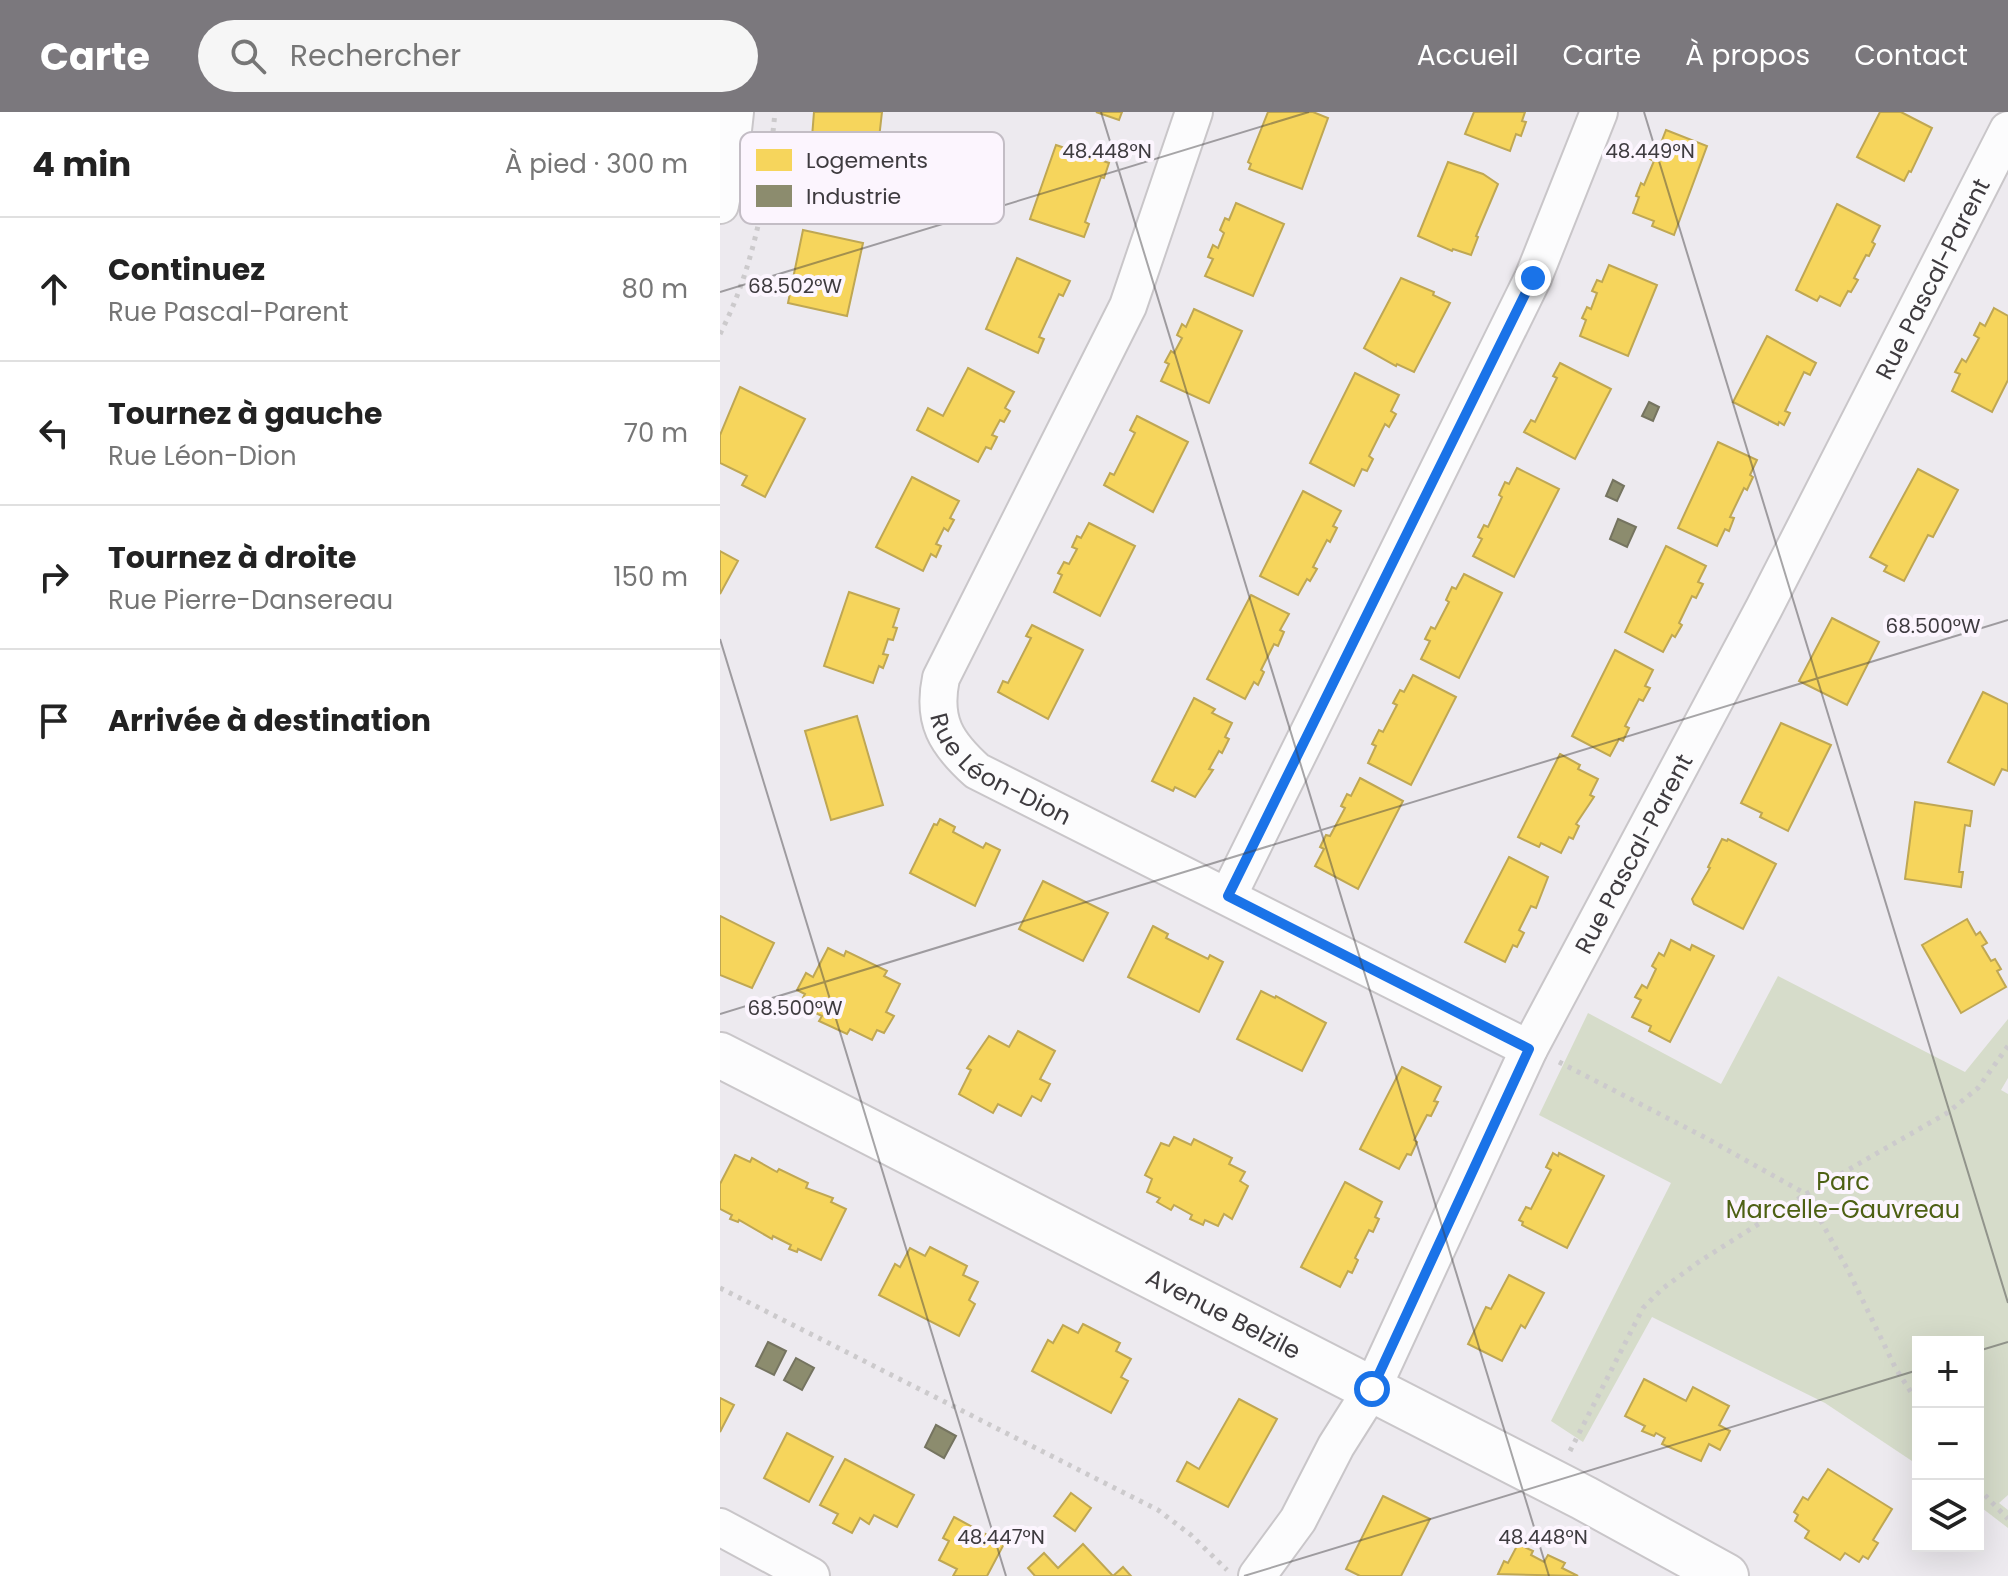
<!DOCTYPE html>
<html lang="fr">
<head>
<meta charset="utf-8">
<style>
	:root { --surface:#fff; --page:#f6f6f6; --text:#222; --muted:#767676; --line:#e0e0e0; --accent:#7b787d }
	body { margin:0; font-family:Poppins,sans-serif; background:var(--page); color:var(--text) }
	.controls { position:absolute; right:24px; bottom:24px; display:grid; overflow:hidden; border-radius:0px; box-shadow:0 8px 32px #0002 }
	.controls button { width:72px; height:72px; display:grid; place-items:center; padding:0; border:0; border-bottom:2px solid var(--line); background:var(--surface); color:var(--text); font:40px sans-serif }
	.stop { position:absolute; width:24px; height:24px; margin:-18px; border:6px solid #1a73e8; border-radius:50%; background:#fff }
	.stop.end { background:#1a73e8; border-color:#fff; box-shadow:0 2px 8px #0008 }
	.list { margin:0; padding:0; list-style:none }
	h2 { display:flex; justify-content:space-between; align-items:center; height:104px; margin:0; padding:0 32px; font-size:34px }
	h2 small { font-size:26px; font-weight:400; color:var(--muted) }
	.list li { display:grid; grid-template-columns:52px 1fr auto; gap:24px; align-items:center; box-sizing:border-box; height:144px; padding:0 32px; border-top:2px solid var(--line) }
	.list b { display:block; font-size:30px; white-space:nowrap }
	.list p { margin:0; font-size:26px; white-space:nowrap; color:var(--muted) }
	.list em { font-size:26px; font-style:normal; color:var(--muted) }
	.icon { flex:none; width:44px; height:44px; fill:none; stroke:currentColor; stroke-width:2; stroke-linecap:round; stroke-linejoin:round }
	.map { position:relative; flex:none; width:1288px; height:1464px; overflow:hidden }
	header { display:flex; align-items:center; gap:48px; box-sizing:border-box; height:112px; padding:0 40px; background:var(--accent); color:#fff }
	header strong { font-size:38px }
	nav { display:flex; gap:44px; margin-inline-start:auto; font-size:28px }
	.search { width:560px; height:72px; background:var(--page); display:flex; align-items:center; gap:20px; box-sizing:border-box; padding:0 28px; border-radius:44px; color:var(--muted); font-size:30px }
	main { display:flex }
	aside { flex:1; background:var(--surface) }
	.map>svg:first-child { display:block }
	.green { fill:#d6dcca }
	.homes { fill:#f6d55c; stroke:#bfa753; stroke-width:2 }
	.industry { fill:#8c8c6e; stroke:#757460; stroke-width:2 }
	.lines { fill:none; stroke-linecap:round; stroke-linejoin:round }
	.minor-casing { stroke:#c9c6c9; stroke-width:40 }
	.tertiary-casing { stroke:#c9c6c9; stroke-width:48 }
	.path { stroke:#cccacc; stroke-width:5; stroke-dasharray:4 6; stroke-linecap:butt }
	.minor { stroke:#fcfcfd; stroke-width:36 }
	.tertiary { stroke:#fcfcfd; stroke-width:44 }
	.route { stroke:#1a73e8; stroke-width:10 }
	.ticks { fill:none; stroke:#3e3b3f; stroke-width:2; stroke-opacity:0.45 }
	.labels { text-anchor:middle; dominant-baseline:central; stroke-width:8; stroke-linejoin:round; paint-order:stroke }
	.street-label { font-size:24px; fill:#3e3b3f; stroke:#fcf5fe }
	.park-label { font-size:24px; fill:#4d6013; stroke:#fcf5fe }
	.key { fill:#fcf5fe; stroke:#c3bdc5; stroke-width:2 }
	.key-label { font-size:22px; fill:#3e3b3f }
	.ticks-label { font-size:20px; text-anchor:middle; fill:#3e3b3f; stroke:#fcf5fe; stroke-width:8; stroke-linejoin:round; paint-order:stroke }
</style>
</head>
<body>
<header>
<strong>Carte</strong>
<div class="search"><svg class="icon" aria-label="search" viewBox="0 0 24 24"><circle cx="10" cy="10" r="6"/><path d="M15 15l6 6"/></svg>Rechercher</div>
<nav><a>Accueil</a><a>Carte</a><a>À propos</a><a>Contact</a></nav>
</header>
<main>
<aside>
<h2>4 min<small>À pied · 300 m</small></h2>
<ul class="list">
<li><svg class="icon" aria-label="ahead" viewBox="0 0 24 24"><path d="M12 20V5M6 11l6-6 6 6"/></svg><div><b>Continuez</b><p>Rue Pascal-Parent</p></div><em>80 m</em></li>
<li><svg class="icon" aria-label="left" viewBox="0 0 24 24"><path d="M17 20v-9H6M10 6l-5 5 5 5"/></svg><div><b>Tournez à gauche</b><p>Rue Léon-Dion</p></div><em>70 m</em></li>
<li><svg class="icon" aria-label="right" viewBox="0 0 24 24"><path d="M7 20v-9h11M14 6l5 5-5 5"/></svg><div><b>Tournez à droite</b><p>Rue Pierre-Dansereau</p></div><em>150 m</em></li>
<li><svg class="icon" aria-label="arrive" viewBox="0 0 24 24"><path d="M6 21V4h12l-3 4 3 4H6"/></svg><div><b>Arrivée à destination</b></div></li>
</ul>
</aside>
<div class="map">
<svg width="1288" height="1464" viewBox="0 0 1288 1464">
	<rect width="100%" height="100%" fill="#edeaef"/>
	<polygon class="green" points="1058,864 1245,960 1288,907 1288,966 1281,978 1288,982 1288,1383 1279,1391 1288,1398 1288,1416 1258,1393 1258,1230 1198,1230 1198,1353 1105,1291 932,1205 863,1330 831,1309 951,1071 819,1003 868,901 1001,972"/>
	<g class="homes">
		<polygon points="94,0 162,0 157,44 124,41 124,49 112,48 112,41 101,40 102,26 92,25"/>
		<polygon points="376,0 402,0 399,8"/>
		<polygon points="548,0 593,0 608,6 582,77 529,57 531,52 528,50"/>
		<polygon points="754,0 805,0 802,9 806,10 801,24 796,22 790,39 745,22"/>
		<polygon points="1160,0 1181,0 1212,16 1191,60 1189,59 1184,69 1137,45"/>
		<polygon points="946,18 987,34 954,123 932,114 934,109 913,101 919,85 916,84 921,71 924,73 934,49 930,47 936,34 939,36"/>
		<polygon points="336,33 389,51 384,66 381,65 365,110 369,112 364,125 310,107"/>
		<polygon points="728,50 763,62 778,72 756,124 758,125 751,143 733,137 732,139 698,124"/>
		<polygon points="516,91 564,112 533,184 485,164 493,147 488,145 493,133 498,136 504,121 500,118 505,106 509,108"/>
		<polygon points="1117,92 1160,114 1152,130 1155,132 1149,144 1146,143 1134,166 1138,168 1131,180 1128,179 1120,194 1100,184 1097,189 1076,178"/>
		<polygon points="83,118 143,131 127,204 68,191"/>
		<polygon points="297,146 350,169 343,184 339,182 319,225 324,227 318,241 266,217"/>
		<polygon points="889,153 937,173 908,244 860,224 866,208 862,206 867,195 871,197 877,181 872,179 877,168 882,170"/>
		<polygon points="681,166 714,180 713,183 730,191 694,260 677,252 676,254 644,236"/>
		<polygon points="1274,196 1288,204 1288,268 1272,300 1232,279 1240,262 1235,260 1242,247 1246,250 1259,226 1254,223 1260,211 1265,214"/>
		<polygon points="474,197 522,219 489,291 441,269 449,252 445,250 451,239 454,241 462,226 457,223 462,212 466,215"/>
		<polygon points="1047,224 1096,251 1090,263 1084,260 1065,299 1070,301 1064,313 1059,310 1058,313 1013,290"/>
		<polygon points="840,251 891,277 855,347 804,320 811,308 815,310 837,266 833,264"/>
		<polygon points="248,256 294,280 285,296 290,299 284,310 280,308 272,323 277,325 271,337 266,335 258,350 197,318 208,296 223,304"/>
		<polygon points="635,261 679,283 671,299 676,302 669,315 665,312 649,344 653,347 647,359 642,357 634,374 590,351"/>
		<polygon points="20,275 85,307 45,385 22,373 27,364 0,351 0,323"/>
		<polygon points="417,304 468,330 433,400 384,373 390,361 394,363 415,321 410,318"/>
		<polygon points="998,330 1037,348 1030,363 1033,365 1027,378 1024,376 1010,405 1014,406 1009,419 1005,417 997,434 958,416"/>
		<polygon points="797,356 839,377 794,465 753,444 762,427 758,425 764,413 768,415 782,385 779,383 785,370 789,372"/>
		<polygon points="1198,357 1238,378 1213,425 1208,423 1184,469 1164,459 1167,454 1150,445"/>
		<polygon points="192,365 239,389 230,406 234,408 228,419 224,416 216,432 221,434 216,445 211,442 203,459 156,435"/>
		<polygon points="583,379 621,399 613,414 617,416 610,430 607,428 593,455 597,457 590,469 587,467 578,483 540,464"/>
		<polygon points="369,411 415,434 380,504 334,480 342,463 338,461 344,450 349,452 357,437 352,435 357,424 361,426"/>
		<polygon points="946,434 986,454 978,470 983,472 976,486 972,484 959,511 962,513 955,525 952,523 943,540 905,520"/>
		<polygon points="0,439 18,449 0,482"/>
		<polygon points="744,462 782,481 739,566 701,547 710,529 705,527 711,515 715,517 729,490 726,488 732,475 736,477"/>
		<polygon points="129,480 179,497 173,515 177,516 173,528 168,527 163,542 168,543 163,556 159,554 153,571 104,554"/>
		<polygon points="531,483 569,502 560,518 564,520 558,534 554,532 541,558 544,560 538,573 534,570 525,587 487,567"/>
		<polygon points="1112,506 1159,530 1127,593 1079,569"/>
		<polygon points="312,513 363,538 328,607 278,580 283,569 288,571 311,526 306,524"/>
		<polygon points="895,538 933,558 925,574 930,576 923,589 919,587 905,614 909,616 903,629 899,627 890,644 852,624"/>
		<polygon points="693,563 736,585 691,673 648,651 656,634 652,632 659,618 663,620 677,593 673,591 680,578 684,580"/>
		<polygon points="1263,580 1288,592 1288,659 1282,657 1274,673 1228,650"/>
		<polygon points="474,586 495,597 492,601 512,611 505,625 509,627 502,641 499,639 489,657 493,658 475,685 455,675 453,679 432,669"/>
		<polygon points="137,604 163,693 111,708 85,619"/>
		<polygon points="1061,611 1111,633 1068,719 1040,705 1042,701 1021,691"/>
		<polygon points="840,642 860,653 858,657 878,667 870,683 874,685 856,712 859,714 853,727 849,725 841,741 821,731 819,735 798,725"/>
		<polygon points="640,666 683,689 638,777 595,754 604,737 600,735 606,723 610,724 625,696 621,694 627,682 631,684"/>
		<polygon points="1195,690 1252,699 1250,714 1245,713 1239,760 1243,760 1241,775 1185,767"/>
		<polygon points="220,707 235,715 233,720 263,736 266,731 280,738 255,794 190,761 214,712 217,713"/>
		<polygon points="1002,727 1007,729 1008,727 1056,752 1023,817 974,792 972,787 990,756 988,755"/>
		<polygon points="789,745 828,765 816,796 811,794 799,818 804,821 797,835 793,833 785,850 745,830"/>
		<polygon points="323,769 388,801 363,849 299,817"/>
		<polygon points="0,804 54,831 32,876 0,863"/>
		<polygon points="1247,807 1256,823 1260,820 1267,831 1262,834 1271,849 1275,847 1281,857 1277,859 1286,875 1241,901 1202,833"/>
		<polygon points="433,814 448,822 446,826 488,847 490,843 503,850 479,900 408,865"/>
		<polygon points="951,828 970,838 972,833 994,844 950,930 929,919 931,914 912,905 921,888 915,885 922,873 927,876 936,857 932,854 939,841 944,844"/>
		<polygon points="108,836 124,844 126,839 167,859 164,864 180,872 166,900 174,904 164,921 157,918 152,928 130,917 127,922 99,909 102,904 79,893 85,882 77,878 86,861 93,865"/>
		<polygon points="541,879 555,886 556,884 606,911 582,959 517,927"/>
		<polygon points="298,919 335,939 320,967 330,972 321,989 312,984 301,1004 278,992 273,1001 239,982 251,958 247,956 269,924 289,935"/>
		<polygon points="682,955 721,975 714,989 718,990 711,1004 707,1003 694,1028 697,1030 691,1043 687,1042 679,1057 640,1037"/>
		<polygon points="454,1025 471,1033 474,1027 512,1046 509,1052 525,1060 520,1069 528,1074 512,1107 504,1102 498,1114 485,1108 483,1113 470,1107 472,1103 454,1093 451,1098 437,1090 440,1086 427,1080 432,1067 425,1063 441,1031 449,1034"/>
		<polygon points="833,1041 838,1044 839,1041 884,1064 847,1136 802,1113 803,1110 799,1108 806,1095 811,1097 831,1058 826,1055"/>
		<polygon points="15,1043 30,1050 32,1046 57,1060 59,1057 88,1071 86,1076 113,1086 111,1090 126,1097 101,1148 78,1137 77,1140 69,1137 71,1133 53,1124 52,1127 19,1108 18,1110 10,1107 12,1103 0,1097 0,1072"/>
		<polygon points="625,1070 662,1090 655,1105 659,1107 653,1120 649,1118 635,1146 638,1148 632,1161 628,1159 620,1175 581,1155"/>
		<polygon points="210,1135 247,1154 243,1163 258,1170 249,1188 255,1192 239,1224 159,1183 175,1152 180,1155 190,1136 205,1144"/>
		<polygon points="789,1163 824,1181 805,1216 801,1213 782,1249 748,1232 766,1195 771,1197"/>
		<polygon points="363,1212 400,1231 396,1239 411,1247 401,1265 408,1269 391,1301 312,1259 328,1228 333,1231 343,1213 358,1221"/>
		<polygon points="924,1267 966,1289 973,1275 1009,1294 999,1313 1010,1319 1000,1338 989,1332 981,1349 942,1332 945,1326 936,1321 934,1324 922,1319 925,1314 905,1304"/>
		<polygon points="0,1286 14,1293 0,1320"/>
		<polygon points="519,1287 557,1307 508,1395 457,1369 467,1350 479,1357"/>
		<polygon points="67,1321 113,1345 89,1390 44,1366"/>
		<polygon points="125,1347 194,1383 177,1415 154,1403 149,1412 140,1406 132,1421 113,1411 118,1402 100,1393"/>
		<polygon points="1108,1357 1172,1397 1153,1428 1158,1431 1148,1447 1143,1444 1139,1450 1125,1441 1120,1448 1085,1426 1089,1419 1075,1409 1078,1403 1074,1400 1083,1385 1088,1388"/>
		<polygon points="351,1381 371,1396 355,1419 334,1404"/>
		<polygon points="663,1384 710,1407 681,1464 640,1464 626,1457"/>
		<polygon points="234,1405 284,1432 267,1464 233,1464 237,1457 219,1448 229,1429 223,1426"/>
		<polygon points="363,1432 393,1464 403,1455 411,1464 315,1464 308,1456 324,1441 338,1456"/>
		<polygon points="798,1432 813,1439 811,1443 824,1450 828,1443 845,1451 842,1456 858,1464 778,1462 784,1449 788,1451"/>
	</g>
	<g class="industry">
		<polygon points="929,290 939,295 933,309 922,304"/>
		<polygon points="893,368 904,374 897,389 886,384"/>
		<polygon points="898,407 916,415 907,435 890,427"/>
		<polygon points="48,1230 66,1239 54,1263 36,1254"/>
		<polygon points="76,1246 94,1256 82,1278 64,1268"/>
		<polygon points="216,1313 236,1324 224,1346 205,1335"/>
	</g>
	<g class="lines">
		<g class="minor-casing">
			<g id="minor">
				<path id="s1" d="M 474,0 L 408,194 L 221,566 C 212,609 226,631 257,659 L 809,937"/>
				<polyline points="0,93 11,36 15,0"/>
				<polyline points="508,784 813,166 879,0"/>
				<polyline points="0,1415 91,1464"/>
				<path id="s2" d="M 537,1464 L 578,1408 L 616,1334 L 652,1277 L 809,937 L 1044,496 L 1288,18"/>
			</g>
		</g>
		<g class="tertiary-casing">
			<g id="tertiary">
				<path id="s3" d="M 0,943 L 864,1386 L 1006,1464"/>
			</g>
		</g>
		<g class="path">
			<path d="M 0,222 C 35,154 48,75 55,0"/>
			<polyline points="839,950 986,1026 1086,1082 1128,1158 1176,1257 1198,1291"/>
			<polyline points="0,1176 438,1398 471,1423 507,1458"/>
			<polyline points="850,1339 923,1196 942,1177 980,1149 1086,1082 1227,1001 1258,976 1288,934"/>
			<polyline points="1258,1376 1288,1407"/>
		</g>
		<use href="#minor" class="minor"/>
		<use href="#tertiary" class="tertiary"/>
	</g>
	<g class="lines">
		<polyline class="route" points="652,1277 809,937 508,784 813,166"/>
	</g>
	<path class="ticks" d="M 381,0 L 829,1464M 924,0 L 1288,1191M 0,180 L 589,0M 0,527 L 286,1464M 0,902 L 1288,508M 1258,1239 L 1288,1230M 524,1464 L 1198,1258"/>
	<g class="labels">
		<g class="street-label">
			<text stroke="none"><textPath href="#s2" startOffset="1464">Rue Pascal-Parent</textPath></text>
			<text stroke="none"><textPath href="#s1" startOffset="744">Rue Léon-Dion</textPath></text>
			<text stroke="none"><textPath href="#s2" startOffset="816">Rue Pascal-Parent</textPath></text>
			<text stroke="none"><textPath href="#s3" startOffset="566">Avenue Belzile</textPath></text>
		</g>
		<g class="park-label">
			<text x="1123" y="1069">Parc<tspan x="1123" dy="28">Marcelle-Gauvreau</tspan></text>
		</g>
	</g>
	<rect x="20" y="20" width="264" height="92" rx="12" class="key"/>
	<rect x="36" y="37" width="36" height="22" fill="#f6d55c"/>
	<rect x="36" y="73" width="36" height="22" fill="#8c8c6e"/>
	<g class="key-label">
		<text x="86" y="56">Logements</text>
		<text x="86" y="92">Industrie</text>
	</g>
	<g class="ticks-label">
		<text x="387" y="46">48.448°N</text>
		<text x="930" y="46">48.449°N</text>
		<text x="75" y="181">68.502°W</text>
		<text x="1213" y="521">68.500°W</text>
		<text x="75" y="903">68.500°W</text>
		<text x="281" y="1432">48.447°N</text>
		<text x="823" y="1432">48.448°N</text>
	</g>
</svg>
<div class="controls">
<button>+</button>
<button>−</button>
<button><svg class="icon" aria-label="layers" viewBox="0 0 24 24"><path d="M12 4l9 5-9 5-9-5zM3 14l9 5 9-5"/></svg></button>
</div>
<div class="stop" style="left:652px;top:1277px"></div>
<div class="stop end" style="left:813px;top:166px"></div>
</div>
</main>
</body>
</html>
